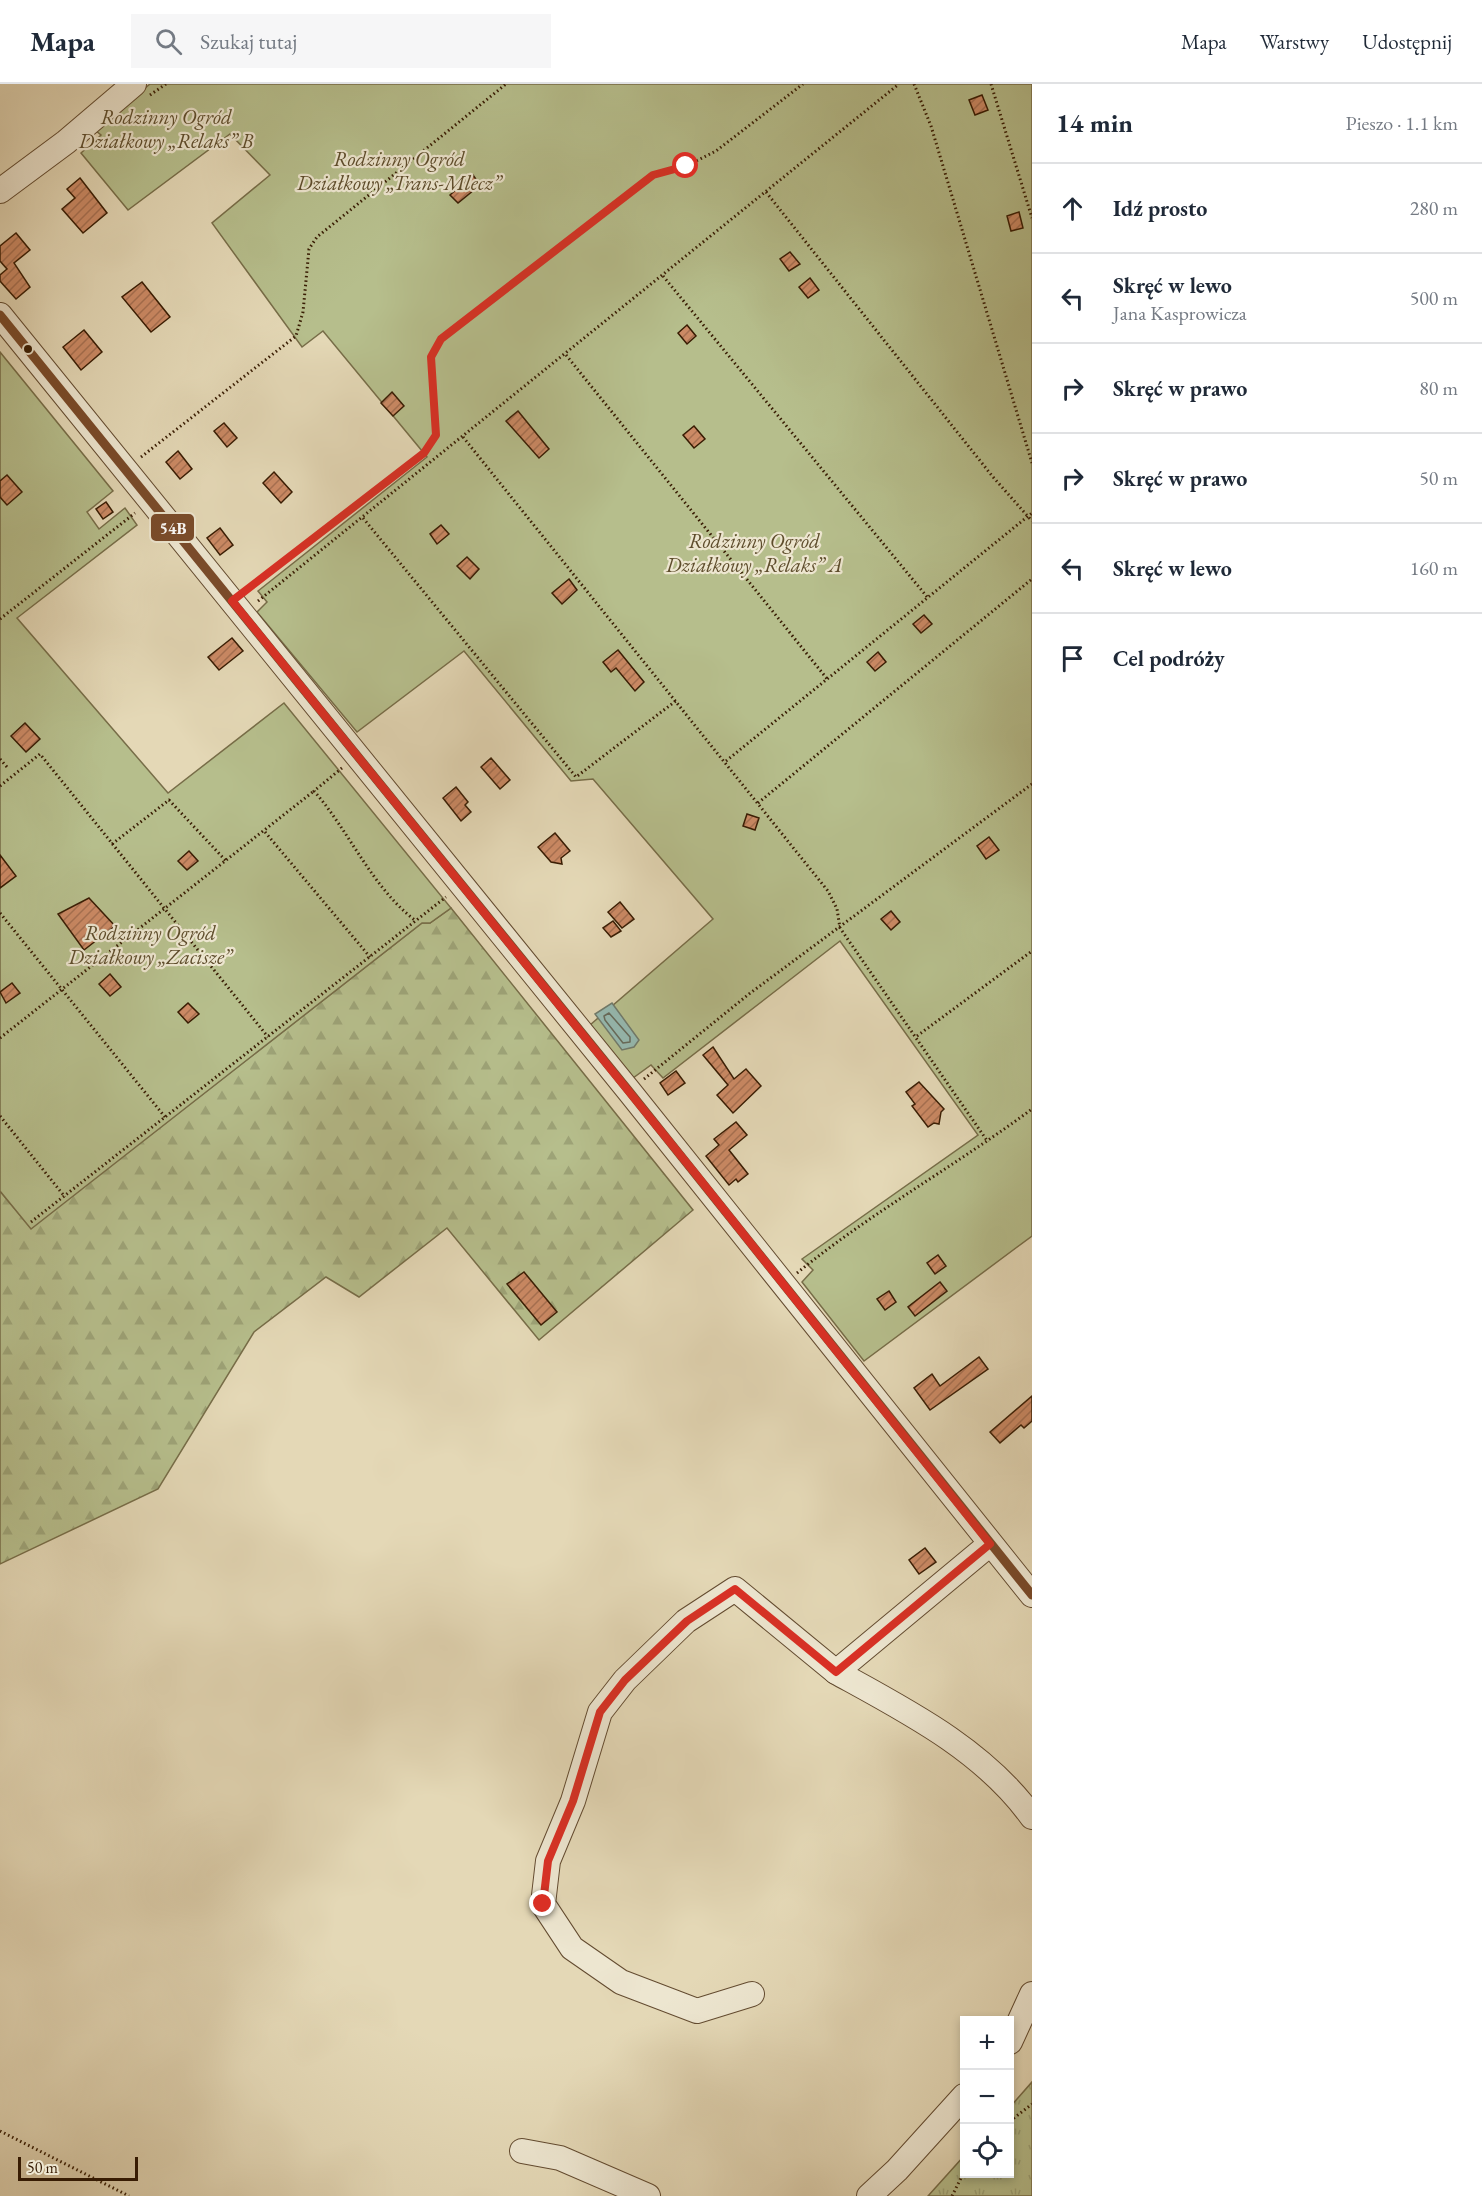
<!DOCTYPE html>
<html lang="pl">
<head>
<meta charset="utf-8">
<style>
	:root { --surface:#fff; --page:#f6f6f7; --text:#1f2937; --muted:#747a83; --line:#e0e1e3 }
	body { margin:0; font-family:"EB Garamond",serif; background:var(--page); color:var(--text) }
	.controls { position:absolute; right:18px; bottom:18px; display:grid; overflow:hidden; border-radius:0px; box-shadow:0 3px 9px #0003 }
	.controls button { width:54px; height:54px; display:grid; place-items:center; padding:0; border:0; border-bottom:2px solid var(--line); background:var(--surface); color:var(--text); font:30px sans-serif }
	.scale { position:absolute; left:18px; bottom:15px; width:120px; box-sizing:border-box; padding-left:6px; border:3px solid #381c03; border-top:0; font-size:16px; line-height:21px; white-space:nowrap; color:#381c03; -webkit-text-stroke:4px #ede6d0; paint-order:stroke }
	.stop { position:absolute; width:18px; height:18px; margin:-14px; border:4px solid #d93025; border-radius:50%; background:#fff }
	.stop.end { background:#d93025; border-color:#fff; box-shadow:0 2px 6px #0008 }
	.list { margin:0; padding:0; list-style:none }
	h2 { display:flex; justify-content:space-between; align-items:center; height:78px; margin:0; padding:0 24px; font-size:26px }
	h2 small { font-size:20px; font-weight:400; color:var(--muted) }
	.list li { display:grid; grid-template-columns:39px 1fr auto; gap:18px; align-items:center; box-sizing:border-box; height:90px; padding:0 24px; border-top:2px solid var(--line) }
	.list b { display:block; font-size:22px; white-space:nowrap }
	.list p { margin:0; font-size:20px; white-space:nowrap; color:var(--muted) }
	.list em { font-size:20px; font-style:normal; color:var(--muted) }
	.icon { flex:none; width:33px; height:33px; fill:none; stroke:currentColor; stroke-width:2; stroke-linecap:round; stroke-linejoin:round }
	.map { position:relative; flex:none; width:1032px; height:2112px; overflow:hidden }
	header { display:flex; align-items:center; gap:36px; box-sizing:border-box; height:84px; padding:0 30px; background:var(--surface); border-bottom:2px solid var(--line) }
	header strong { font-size:28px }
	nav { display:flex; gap:33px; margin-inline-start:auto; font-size:21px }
	.search { width:420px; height:54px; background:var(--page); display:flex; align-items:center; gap:15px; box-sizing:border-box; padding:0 21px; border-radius:0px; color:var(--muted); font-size:22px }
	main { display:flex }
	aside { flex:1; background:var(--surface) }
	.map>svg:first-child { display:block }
	.grass { fill:url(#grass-tufts); stroke:#776d48; stroke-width:1.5 }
	.forest { fill:url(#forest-firs); stroke:#776d48; stroke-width:1.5 }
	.garden { fill:#b6be8c; stroke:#776d48; stroke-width:1.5 }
	.water { fill:#95b9b0; stroke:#707a6b; stroke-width:1.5 }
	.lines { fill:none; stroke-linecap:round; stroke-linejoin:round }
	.shore { stroke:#666a5a; stroke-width:1.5 }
	.building { fill:url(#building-hatch); stroke:#381c03; stroke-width:1.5 }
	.minor-casing { stroke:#634b30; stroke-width:26 }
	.path { stroke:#381c03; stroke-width:3; stroke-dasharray:1.5 3; stroke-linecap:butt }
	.minor { stroke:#ede6d0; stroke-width:24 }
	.bus-1-casing { stroke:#ede6d0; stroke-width:14 }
	.bus-1 { stroke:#7a4b2a; stroke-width:9 }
	.route { stroke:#d93025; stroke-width:8 }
	.bus-dot { fill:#381c03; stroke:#ede6d0; stroke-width:2 }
	.labels { text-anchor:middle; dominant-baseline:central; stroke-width:4.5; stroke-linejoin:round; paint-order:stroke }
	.park-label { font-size:21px; font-style:italic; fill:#5e4d2c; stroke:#ede6d0 }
	.line-badge { stroke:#ede6d0; stroke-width:2 }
	.badge-label { font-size:16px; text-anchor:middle; font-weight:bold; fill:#fff }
</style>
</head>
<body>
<header>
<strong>Mapa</strong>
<div class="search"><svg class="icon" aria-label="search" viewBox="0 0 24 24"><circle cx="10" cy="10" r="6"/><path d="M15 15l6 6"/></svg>Szukaj tutaj</div>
<nav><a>Mapa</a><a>Warstwy</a><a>Udostępnij</a></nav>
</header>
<main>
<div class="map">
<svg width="1032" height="2112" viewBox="0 0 1032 2112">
	<defs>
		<pattern id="grass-tufts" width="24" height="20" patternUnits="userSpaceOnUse" patternTransform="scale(1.5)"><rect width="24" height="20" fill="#b6be8c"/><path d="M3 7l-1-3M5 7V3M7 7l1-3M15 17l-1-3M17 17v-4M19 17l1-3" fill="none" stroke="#9da377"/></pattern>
		<pattern id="forest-firs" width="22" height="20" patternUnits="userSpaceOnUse" patternTransform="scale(1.5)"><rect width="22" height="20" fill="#b6be8c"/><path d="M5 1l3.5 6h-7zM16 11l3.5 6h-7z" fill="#9da377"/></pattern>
		<pattern id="building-hatch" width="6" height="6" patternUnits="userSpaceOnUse" patternTransform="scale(1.5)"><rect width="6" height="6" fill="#cc8a65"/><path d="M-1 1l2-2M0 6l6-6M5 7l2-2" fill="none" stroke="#a77051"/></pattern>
	</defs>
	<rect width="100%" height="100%" fill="#e4d8b6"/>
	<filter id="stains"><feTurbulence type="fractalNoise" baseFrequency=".00333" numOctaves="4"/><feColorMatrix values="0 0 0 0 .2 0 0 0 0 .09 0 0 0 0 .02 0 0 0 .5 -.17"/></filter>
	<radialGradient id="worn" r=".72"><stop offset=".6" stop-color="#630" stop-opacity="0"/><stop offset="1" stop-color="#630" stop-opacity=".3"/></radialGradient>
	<polygon class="grass" points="1032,1998 1032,2112 928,2112 964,2072 964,2090 1010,2090 1010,2023"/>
	<polygon class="forest" points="451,824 693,1126 539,1256 447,1144 359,1213 326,1193 254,1248 158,1405 0,1480 0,1107 31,1144 422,839 430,839"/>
	<g class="garden">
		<polygon points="150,0 1032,0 1032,1152 864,1277 802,1198 813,1186 802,1175 978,1051 840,857 663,994 651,981 633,994 590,941 713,835 593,695 571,697 464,567 357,648 257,528 267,518 258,507 427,373 323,247 302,263 212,139 270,91 230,50 128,126 81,69 101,51 95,46"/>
		<polygon points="0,268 113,407 87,428 99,445 125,424 137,441 17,534 168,709 284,619 451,824 430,839 422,839 31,1145 0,1107"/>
	</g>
	<polygon class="water" points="612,919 639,956 634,963 622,966 595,930"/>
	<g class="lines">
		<polygon class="shore" points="609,929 630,953 630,958 623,959 605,936 604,932"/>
	</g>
	<g class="building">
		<polygon points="982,11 988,26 975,31 969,16"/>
		<polygon points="473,91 480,101 458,119 450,111"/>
		<polygon points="80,94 107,129 83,149 62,125 75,114 67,105"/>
		<polygon points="1019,128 1023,144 1011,147 1007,132"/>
		<polygon points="16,149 30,166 14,179 30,203 16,215 0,197 0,191 7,185 0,177 0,162"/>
		<polygon points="790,168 800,180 789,187 780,175"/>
		<polygon points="810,194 819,206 808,214 799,203"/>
		<polygon points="142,198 170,233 151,248 122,213"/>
		<polygon points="687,241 696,252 687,260 678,249"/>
		<polygon points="84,246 102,268 81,286 63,263"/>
		<polygon points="392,308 404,322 393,332 381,319"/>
		<polygon points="518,327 549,365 539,374 506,337"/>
		<polygon points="224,339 237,354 227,363 214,347"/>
		<polygon points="694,342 705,355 694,364 683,351"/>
		<polygon points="178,367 192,385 180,395 166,378"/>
		<polygon points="274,388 292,408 281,419 263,399"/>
		<polygon points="7,391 22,408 7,421 0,413 0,397"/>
		<polygon points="106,418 113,428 103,435 96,425"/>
		<polygon points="441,441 449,450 437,460 430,450"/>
		<polygon points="220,444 233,461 220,471 207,454"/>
		<polygon points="467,473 479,485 470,495 457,482"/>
		<polygon points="569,495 577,506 562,520 552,509"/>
		<polygon points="924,531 932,540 921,549 913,540"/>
		<polygon points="232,554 243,567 219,586 208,573"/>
		<polygon points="618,566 644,598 635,607 616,584 611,588 603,578"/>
		<polygon points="878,568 886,578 875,587 867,578"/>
		<polygon points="25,639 40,655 26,668 11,652"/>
		<polygon points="491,674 510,696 500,705 481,683"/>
		<polygon points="456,703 468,718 465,721 471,728 461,737 443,714"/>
		<polygon points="747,730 759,734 755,746 743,742"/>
		<polygon points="555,749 570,767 561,774 562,780 551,778 538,763"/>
		<polygon points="989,753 999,766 986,775 977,762"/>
		<polygon points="189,767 198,777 187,786 178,777"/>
		<polygon points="0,771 16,792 0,804"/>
		<polygon points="89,814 115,842 84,866 58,830"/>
		<polygon points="620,818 634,835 622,844 608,828"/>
		<polygon points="891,827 900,838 891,846 881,835"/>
		<polygon points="613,837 621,847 611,853 603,844"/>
		<polygon points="110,890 121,903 110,912 99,900"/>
		<polygon points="12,899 20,909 6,919 0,908"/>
		<polygon points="188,919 199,930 188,939 178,928"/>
		<polygon points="713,963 734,995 746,985 761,1002 733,1029 717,1011 728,1001 703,971"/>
		<polygon points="676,987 685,999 668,1011 660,999"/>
		<polygon points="919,998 944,1025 941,1028 939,1040 934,1039 928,1043 912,1022 915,1020 906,1008"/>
		<polygon points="736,1038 747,1051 729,1066 748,1090 738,1098 736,1095 729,1101 706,1072 719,1061 714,1055"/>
		<polygon points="938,1171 946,1182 935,1190 927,1179"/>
		<polygon points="524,1188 557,1228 541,1241 507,1200"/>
		<polygon points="940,1198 947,1207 915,1232 908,1223"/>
		<polygon points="889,1207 896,1218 885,1226 877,1215"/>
		<polygon points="979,1273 988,1285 930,1326 914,1304 932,1290 940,1302"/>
		<polygon points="1032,1312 1032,1337 1024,1344 1021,1341 1000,1359 990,1348"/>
		<polygon points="925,1464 936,1478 919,1490 909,1476"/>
	</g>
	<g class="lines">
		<g class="minor-casing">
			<g id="minor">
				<polyline points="0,107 66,58 134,0"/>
				<polyline points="0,231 629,1007 1032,1511"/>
				<path d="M 990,1460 L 836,1588 C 907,1627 984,1666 1032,1733"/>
				<polyline points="752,1910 697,1927 621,1898 572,1864 543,1820 548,1777 573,1717 600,1628 625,1596 686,1537 735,1505 836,1588"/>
				<polyline points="1010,1958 1032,1910"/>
				<polyline points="522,2067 560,2074 648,2112"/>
				<polyline points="869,2112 897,2086 964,2012"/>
			</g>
		</g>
		<g class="path">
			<polyline points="914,0 931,42 1032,379"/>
			<polyline points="991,0 1032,134"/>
			<polyline points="150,11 166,0"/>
			<polyline points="766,108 993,393 1032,437"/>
			<polyline points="663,192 928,514"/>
			<polyline points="566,271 828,596"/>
			<polyline points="463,353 828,807 837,825 840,844 988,1058"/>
			<polyline points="141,373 296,252 303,228 309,165 317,153 506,0"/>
			<polyline points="363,434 576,693 677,616"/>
			<polyline points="247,504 424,369 436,351 431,273 441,255 653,91 686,82 716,67 803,0"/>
			<polyline points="258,517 899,0"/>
			<polyline points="0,535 135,429"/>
			<polyline points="0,675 7,683"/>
			<polyline points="726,677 1032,429"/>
			<path d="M 342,684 L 314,707 C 350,748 372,804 416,837"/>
			<polyline points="0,702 40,670 268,953"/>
			<polyline points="758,719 1032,495"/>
			<polyline points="265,748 370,873"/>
			<polyline points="112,760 169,716 227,778"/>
			<polyline points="0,829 165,1033"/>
			<polyline points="917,952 1032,867"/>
			<polyline points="0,954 314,707"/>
			<polyline points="644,995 749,910 1032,700"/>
			<polyline points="0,1032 65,1113"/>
			<polyline points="31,1138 446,813"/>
			<path d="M 797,1189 C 872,1128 955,1082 1032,1025"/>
			<polyline points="1010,2037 1032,2020"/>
			<polyline points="0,2047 129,2112"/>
			<polyline points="952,2112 964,2088"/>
		</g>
		<use href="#minor" class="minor"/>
		<g class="bus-1-casing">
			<polyline id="bus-1" points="0,231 629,1007 1032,1511"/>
		</g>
		<use href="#bus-1" class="bus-1"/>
	</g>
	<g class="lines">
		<polyline class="route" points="543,1820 548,1777 573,1717 600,1628 625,1596 687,1537 735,1505 836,1588 990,1460 694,1088 232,517 424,369 436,351 431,273 441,255 653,91 686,82"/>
	</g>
	<circle class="bus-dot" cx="28" cy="265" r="5"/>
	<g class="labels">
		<g class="park-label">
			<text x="166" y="32">Rodzinny Ogród<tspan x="166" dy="24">Działkowy „Relaks” B</tspan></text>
			<text x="399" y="74">Rodzinny Ogród<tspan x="399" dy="24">Działkowy „Trans-Mlecz”</tspan></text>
			<text x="754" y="456">Rodzinny Ogród<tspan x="754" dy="24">Działkowy „Relaks” A</tspan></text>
			<text x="150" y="848">Rodzinny Ogród<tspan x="150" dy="24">Działkowy „Zacisze”</tspan></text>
		</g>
	</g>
	<rect class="line-badge" x="150" y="429" width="45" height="29" rx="6" fill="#7a4b2a"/>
	<g class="badge-label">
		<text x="173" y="450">54B</text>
	</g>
	<rect width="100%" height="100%" filter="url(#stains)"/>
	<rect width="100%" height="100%" fill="url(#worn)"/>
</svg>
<div class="controls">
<button>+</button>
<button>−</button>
<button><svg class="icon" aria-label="locate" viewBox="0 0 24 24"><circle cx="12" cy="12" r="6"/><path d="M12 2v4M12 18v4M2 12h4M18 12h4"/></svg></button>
</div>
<div class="scale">50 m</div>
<div class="stop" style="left:686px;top:82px"></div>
<div class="stop end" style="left:543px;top:1820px"></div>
</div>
<aside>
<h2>14 min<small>Pieszo · 1.1 km</small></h2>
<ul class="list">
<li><svg class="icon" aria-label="ahead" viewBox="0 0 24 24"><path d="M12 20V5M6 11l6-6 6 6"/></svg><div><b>Idź prosto</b></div><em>280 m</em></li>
<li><svg class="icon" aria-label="left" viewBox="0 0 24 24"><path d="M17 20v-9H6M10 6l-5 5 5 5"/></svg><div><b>Skręć w lewo</b><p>Jana Kasprowicza</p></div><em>500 m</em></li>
<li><svg class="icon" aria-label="right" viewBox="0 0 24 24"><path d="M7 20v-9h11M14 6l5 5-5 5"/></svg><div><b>Skręć w prawo</b></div><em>80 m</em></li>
<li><svg class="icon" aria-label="right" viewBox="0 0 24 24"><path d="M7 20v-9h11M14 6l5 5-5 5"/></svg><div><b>Skręć w prawo</b></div><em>50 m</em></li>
<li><svg class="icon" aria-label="left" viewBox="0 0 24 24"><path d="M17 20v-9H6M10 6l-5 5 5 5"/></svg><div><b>Skręć w lewo</b></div><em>160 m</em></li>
<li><svg class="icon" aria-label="arrive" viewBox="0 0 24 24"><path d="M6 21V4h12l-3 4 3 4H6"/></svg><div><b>Cel podróży</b></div></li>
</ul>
</aside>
</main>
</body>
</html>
